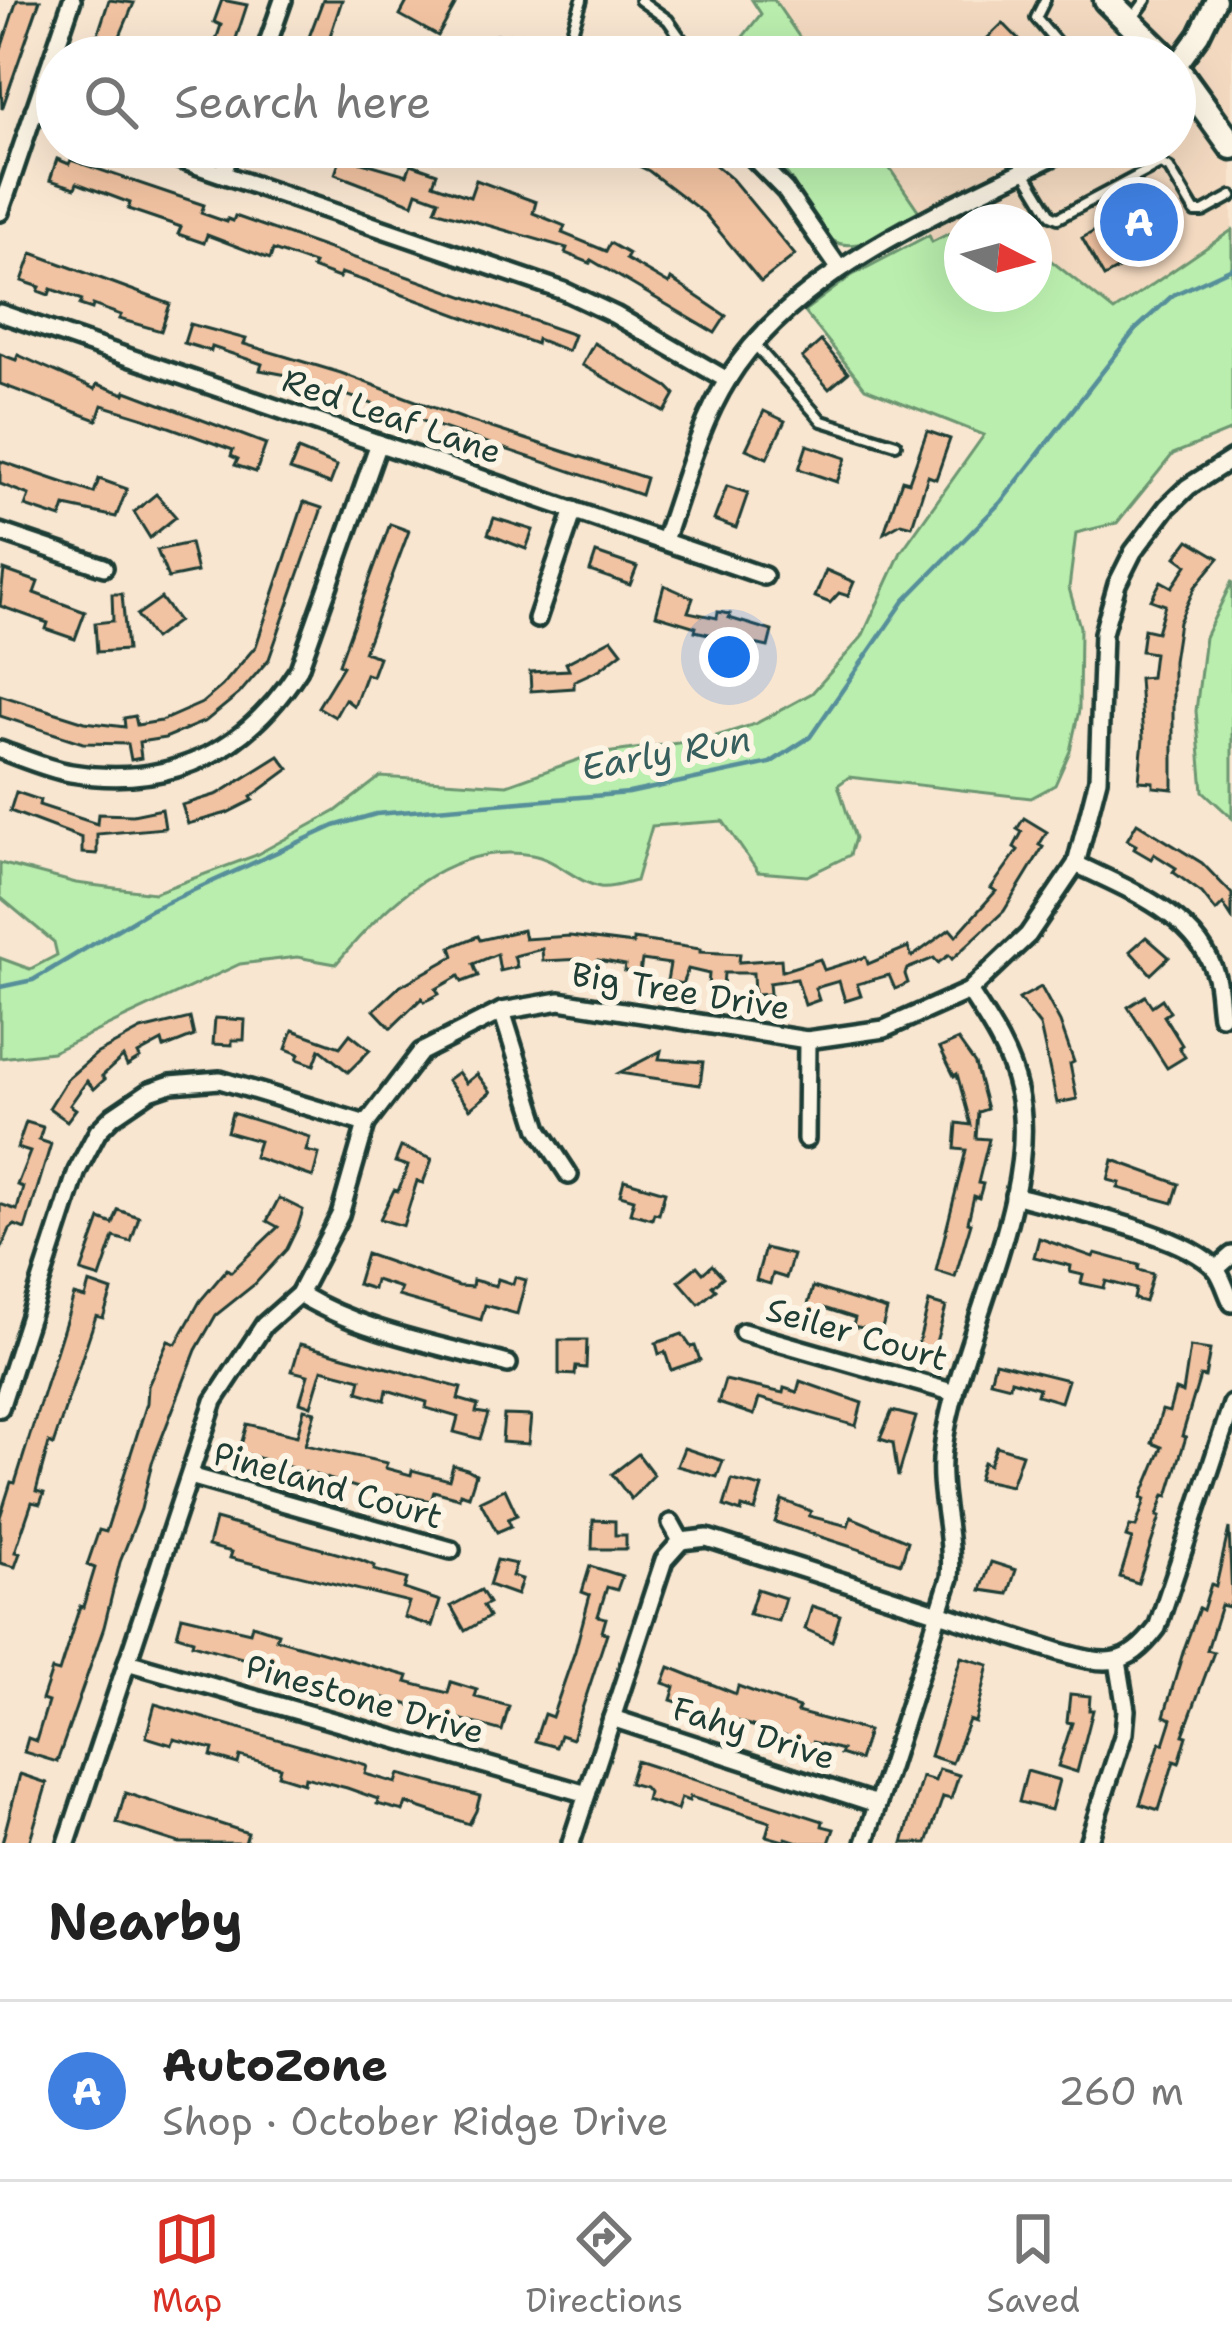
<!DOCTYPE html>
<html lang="en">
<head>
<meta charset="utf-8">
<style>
	:root { --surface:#fff; --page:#f2f2f2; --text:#222; --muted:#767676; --line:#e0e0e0; --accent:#d93025 }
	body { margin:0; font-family:"Shantell Sans",sans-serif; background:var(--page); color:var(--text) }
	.compass { position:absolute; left:944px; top:204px; width:108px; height:108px; border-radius:50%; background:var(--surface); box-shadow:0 12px 48px #0002; rotate:96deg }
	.you { position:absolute; left:729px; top:657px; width:42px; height:42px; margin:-30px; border:9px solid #fff; border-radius:50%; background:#1a73e8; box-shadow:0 0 0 18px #1a73e833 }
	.badge { display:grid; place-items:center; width:78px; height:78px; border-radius:50%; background:var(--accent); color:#fff; font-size:39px; font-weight:700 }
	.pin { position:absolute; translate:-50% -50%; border:6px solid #fff; box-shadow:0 3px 12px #0006 }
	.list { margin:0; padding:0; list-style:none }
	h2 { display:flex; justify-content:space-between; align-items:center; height:156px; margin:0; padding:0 48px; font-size:51px }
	h2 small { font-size:39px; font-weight:400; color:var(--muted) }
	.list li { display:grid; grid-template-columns:78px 1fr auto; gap:36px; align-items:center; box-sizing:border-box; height:180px; padding:0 48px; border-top:3px solid var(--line) }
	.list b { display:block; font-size:45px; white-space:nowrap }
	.list p { margin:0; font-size:39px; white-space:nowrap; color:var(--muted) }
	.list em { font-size:39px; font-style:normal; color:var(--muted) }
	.icon { flex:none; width:66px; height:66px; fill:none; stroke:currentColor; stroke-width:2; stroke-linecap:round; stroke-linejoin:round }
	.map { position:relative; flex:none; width:1232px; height:1843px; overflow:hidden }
	.search { position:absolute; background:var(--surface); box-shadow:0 12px 48px #0002; left:36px; right:36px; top:36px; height:132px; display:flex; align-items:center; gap:30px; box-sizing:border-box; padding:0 42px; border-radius:66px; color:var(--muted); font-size:45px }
	.sheet { height:336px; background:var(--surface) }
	nav { display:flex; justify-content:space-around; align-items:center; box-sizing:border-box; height:168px; border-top:3px solid var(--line); background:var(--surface); font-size:33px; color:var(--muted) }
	nav a { display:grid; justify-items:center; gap:6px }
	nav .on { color:var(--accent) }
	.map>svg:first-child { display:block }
	.built { fill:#f3d9c0 }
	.green { fill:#baeeae; stroke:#6c9671; stroke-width:3 }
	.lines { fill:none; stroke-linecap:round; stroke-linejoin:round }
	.stream { stroke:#578f9a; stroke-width:4.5 }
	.building { fill:#f2c3a2; stroke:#1f3d34; stroke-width:3 }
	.service-casing { stroke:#1f3d34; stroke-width:16 }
	.minor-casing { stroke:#1f3d34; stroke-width:24 }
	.tertiary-casing { stroke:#1f3d34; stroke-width:27 }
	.primary-casing { stroke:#1f3d34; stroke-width:33 }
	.service { stroke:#fcf5e5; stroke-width:8 }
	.minor { stroke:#fcf5e5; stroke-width:15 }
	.tertiary { stroke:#fcf5e5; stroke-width:18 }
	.primary { stroke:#fcf5e5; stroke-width:24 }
	.labels { text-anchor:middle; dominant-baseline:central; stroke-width:12; stroke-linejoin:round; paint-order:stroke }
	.street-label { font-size:33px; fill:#1f3d34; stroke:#fcf5e5 }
	.water-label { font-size:36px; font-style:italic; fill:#365f5e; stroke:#fcf5e5 }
</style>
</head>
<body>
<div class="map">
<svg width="1232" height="1843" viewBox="0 0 1232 1843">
	<rect width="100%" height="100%" fill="#f9e6d1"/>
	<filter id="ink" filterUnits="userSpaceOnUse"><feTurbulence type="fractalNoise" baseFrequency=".00833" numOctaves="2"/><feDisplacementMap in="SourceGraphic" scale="24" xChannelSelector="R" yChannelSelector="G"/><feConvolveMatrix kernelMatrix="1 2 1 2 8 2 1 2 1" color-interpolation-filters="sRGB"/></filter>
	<g filter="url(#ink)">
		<polygon class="built" points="774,0 1232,0 1232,230 1114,311 1034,247 1034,222 962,222 961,262 931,242 920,213 875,147 1175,147 1175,57 813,57"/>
		<g class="green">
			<polygon points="752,0 774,0 813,57 727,57 761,14"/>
			<path d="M 761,147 L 875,147 L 920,213 C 894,226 856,259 829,238 L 788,175 Z"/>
			<path d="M 1232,230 L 1232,430 L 1173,454 L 1117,523 L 1076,533 L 1069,588 L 1080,627 L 1079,710 L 1070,751 L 1055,785 L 1031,798 L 849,777 L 838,785 L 855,838 L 850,855 L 807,876 L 758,872 L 723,821 L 652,826 L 636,881 C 626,883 610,889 600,887 C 576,882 556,859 532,855 C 449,841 384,906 336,964 L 297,957 L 240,964 L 52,1052 L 0,1058 L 0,958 L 30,969 L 57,955 L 54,942 L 0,897 L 0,863 L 76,883 L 154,893 L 254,856 L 336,811 L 380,777 L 507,785 L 591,755 L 707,739 L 755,724 L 812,693 L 862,637 L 901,552 L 984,435 L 865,388 L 804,311 L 851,276 L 929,235 L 932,242 L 948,234 L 962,261 L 962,294 L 1034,294 L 1034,247 L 1114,311 Z"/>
			<polygon points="1232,581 1232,818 1203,791 1196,711 1205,637"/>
		</g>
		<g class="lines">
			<polyline class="stream" points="0,987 33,980 150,910 334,826 376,814 629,793 770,763 810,737 904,601 1001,502 1135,330 1173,295 1232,268"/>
		</g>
		<g class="building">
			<polygon points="17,0 40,0 2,109 0,52"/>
			<polygon points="109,0 134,3 111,57 92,52"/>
			<polygon points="222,0 247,5 230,57 211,55 221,25 214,22"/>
			<polygon points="323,0 342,0 323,57 313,57 303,53"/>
			<polygon points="408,0 458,0 438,36 400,15"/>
			<polygon points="1003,23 1036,57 968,57"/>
			<polygon points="600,147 694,147 732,179 795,255 761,282 704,213 649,171"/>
			<polygon points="341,156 407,175 411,164 437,173 433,184 470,197 476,180 536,202 533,213 565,226 562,233 606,251 610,243 629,254 626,259 669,284 671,279 726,316 715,333 591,260 590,263 565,253 567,248 435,210 439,200 417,192 413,204 335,174"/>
			<polygon points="57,159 69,164 71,160 204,205 201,213 227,222 228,219 233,221 235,216 574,335 568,351 537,339 536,344 379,286 341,273 339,278 312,268 314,264 273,250 270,259 207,235 204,243 178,234 181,227 128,209 130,203 77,183 75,188 50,180"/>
			<polygon points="1146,188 1174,238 1104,277 1082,238 1141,206"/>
			<polygon points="32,253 170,304 161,331 119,319 121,315 93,305 92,309 80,305 82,300 51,289 49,295 38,291 40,287 22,281"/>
			<polygon points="190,324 246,339 244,344 341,373 464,419 646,478 641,495 287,375 260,370 262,364 212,347 211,351 184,343"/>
			<polygon points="821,341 848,373 829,389 802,358"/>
			<polygon points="594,343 668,387 675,394 665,412 582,365"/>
			<polygon points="0,354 16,360 18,355 95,389 97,384 125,394 126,391 266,444 256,472 235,465 238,459 231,456 233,450 144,418 102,405 97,420 0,384"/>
			<polygon points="764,411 785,421 767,458 746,449"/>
			<polygon points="927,431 950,439 936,479 928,476 912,526 901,523 884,533 902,480 909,482"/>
			<polygon points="807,445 846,458 837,482 799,469"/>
			<polygon points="298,450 337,466 330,484 290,470"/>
			<polygon points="0,461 94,493 99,479 127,489 116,517 65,506 61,518 25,506 29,495 0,484"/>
			<polygon points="727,486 748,493 736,528 714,520"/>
			<polygon points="156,494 176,517 150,538 134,512"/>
			<polygon points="304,502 322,508 269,659 239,694 206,721 165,738 139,742 141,758 131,760 128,744 83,743 0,716 0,695 85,722 125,727 124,718 135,716 137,725 161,721 202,703 222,686 256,646"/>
			<polygon points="494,518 533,530 526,549 488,534"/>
			<polygon points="390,524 409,531 364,652 379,657 372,676 366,674 354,706 345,699 335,717 318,707 343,666 339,664"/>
			<polygon points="1189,540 1219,558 1195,587 1179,622 1173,661 1173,789 1153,787 1153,782 1139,781 1143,739 1139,678 1151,677 1154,653 1141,651 1144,629 1157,632 1165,605 1151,600 1161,581 1172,587 1187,565 1176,557"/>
			<polygon points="190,543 197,572 168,578 157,550"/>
			<polygon points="596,553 637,567 630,585 590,571"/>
			<polygon points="4,570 38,582 34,593 85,612 75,639 46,629 48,623 0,606"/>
			<polygon points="826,570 854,582 848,596 839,593 830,603 815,597"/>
			<polygon points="664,585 693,598 688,612 717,618 718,612 730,614 729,618 772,631 768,647 695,631 696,627 656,615"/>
			<polygon points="112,594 122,594 127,650 97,652 95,623 113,621"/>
			<polygon points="161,598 178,621 154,639 137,615"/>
			<polygon points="612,639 622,652 600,669 574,681 574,688 531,691 530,672 569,670 566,663"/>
			<polygon points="279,756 289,769 251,797 253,800 227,813 188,824 182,805 218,794"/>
			<polygon points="16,792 40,800 39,805 97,824 98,814 133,815 162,809 165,828 97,834 97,854 82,853 82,838 10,811"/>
			<polygon points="1024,818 1047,832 1039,845 1043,847 1004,911 952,959 949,955 938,963 934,958 907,969 905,974 908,983 895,989 889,975 857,984 861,996 845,1001 839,981 815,988 819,1000 805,1005 797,979 769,983 770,994 754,995 753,973 724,973 723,986 708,986 709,974 688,969 682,984 667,981 670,964 642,960 640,973 624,971 625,965 598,960 596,965 583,964 583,959 543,961 542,949 514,956 517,967 500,971 497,954 473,964 478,976 462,982 459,976 436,989 439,994 424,1002 422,998 391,1028 374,1010 399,987 454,956 451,947 478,936 480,940 523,930 525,939 570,936 633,944 633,939 700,949 700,952 740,954 739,962 781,959 782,971 820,959 824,970 866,957 868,964 908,947 912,957 950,929 956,936 996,891 991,888 1018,850 1014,847 1022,832 1017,829"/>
			<polygon points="1137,823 1202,863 1232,894 1232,918 1223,904 1216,911 1202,893 1173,872 1176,868 1154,854 1151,859 1134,849 1136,845 1127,840"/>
			<polygon points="1146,937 1169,957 1151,974 1130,951"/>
			<polygon points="1041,987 1060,1022 1074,1062 1070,1064 1077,1099 1057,1103 1040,1026 1019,999"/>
			<polygon points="1145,996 1152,1006 1162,999 1170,1012 1164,1016 1182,1045 1179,1047 1185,1057 1167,1068 1128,1007"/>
			<polygon points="190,1018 194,1036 164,1048 162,1041 138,1054 140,1058 127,1066 123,1057 102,1076 105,1079 94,1089 87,1081 70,1105 76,1109 67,1121 49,1108 67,1079 96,1054 141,1030"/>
			<polygon points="215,1018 245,1020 244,1040 232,1040 232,1045 213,1044"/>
			<polygon points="293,1030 340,1047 350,1034 370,1050 348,1072 320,1049 314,1065 297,1059 299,1054 286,1049"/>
			<polygon points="958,1040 975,1064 987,1109 978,1112 976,1138 989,1139 978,1183 983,1184 979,1198 974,1196 968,1222 971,1223 955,1277 936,1271 966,1150 955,1149 957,1123 971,1125 957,1074 954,1076 940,1048"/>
			<polygon points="661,1051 659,1059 703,1062 700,1085 619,1073"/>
			<polygon points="458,1072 466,1083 477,1074 491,1092 470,1109 447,1080"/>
			<polygon points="232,1113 310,1137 306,1151 319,1154 313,1177 254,1157 259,1141 227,1132"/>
			<polygon points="26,1122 43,1127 39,1140 51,1144 25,1229 15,1225 10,1229 0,1252 0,1204 17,1210 23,1187 17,1185 30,1152 17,1148"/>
			<polygon points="401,1147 432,1159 423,1183 417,1181 403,1226 380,1219 394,1190 398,1191 408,1166 395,1162"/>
			<polygon points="1113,1160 1179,1184 1173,1203 1118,1188 1120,1183 1108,1180"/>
			<polygon points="624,1180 665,1192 659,1214 654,1213 652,1219 630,1213 634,1199 620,1195"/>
			<polygon points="279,1198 303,1210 298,1226 287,1249 255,1284 216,1315 196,1350 152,1463 141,1509 120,1562 104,1627 57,1762 24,1752 28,1738 36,1741 48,1702 42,1700 52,1670 59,1672 80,1606 83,1607 95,1568 87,1565 99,1530 106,1532 147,1403 148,1386 168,1341 176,1344 200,1301 227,1269 231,1272 278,1227 267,1221"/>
			<polygon points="118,1210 139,1217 131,1242 114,1237 100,1278 81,1272 100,1219 113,1224"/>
			<polygon points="1039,1238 1093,1257 1095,1253 1139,1265 1138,1270 1153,1274 1145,1302 1134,1299 1136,1289 1106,1281 1104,1288 1081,1283 1083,1275 1070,1272 1071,1266 1034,1257"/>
			<polygon points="765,1248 793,1255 786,1278 773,1274 770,1284 756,1280"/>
			<polygon points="366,1254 459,1286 472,1287 473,1280 496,1286 498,1279 513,1284 515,1277 526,1280 517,1314 485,1305 481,1320 398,1296 401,1288 375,1280 373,1289 357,1284"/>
			<polygon points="712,1265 723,1277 712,1286 716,1290 699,1304 679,1281 697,1266 703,1273"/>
			<polygon points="89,1283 112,1291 103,1318 96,1316 53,1445 49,1443 36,1491 44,1493 40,1504 32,1502 15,1552 20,1553 15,1567 0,1563 0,1517 11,1482 15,1483 74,1295 85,1298"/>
			<polygon points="813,1287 887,1310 881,1332 853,1326 855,1318 824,1308 821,1316 806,1312"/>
			<polygon points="929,1302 946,1307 934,1349 918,1345"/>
			<polygon points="682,1334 691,1347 695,1346 700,1360 671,1370 665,1352 659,1354 656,1343"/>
			<polygon points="559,1340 587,1340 586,1368 576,1367 575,1375 559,1374"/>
			<polygon points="300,1344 461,1388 458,1399 478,1405 476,1412 488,1414 480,1439 454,1432 458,1417 426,1408 427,1402 387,1390 385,1400 358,1392 361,1379 322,1369 311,1406 300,1402 308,1375 292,1371"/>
			<polygon points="1190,1347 1210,1350 1205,1377 1200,1376 1182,1436 1186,1437 1168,1496 1164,1495 1157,1516 1160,1517 1138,1583 1120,1577 1132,1539 1126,1537 1130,1526 1136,1527 1145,1499 1141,1498 1162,1447 1152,1443 1162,1410 1169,1412 1175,1390 1183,1393"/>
			<polygon points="995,1362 1068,1380 1061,1402 1037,1395 1039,1388 1011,1380 1010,1386 990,1381"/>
			<polygon points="725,1380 783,1393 784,1388 797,1392 800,1381 862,1403 856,1426 759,1398 754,1415 718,1403"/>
			<polygon points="304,1409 315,1412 305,1445 387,1463 385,1468 411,1475 412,1470 449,1480 453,1465 467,1469 476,1474 469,1496 460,1493 459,1498 434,1491 431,1501 398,1494 385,1496 239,1452 247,1424 297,1436"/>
			<polygon points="892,1411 916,1417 898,1477 893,1443 880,1439"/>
			<polygon points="504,1415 531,1416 528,1444 502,1442"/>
			<polygon points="996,1446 1022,1454 1011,1486 978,1479 983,1462 989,1465"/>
			<polygon points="684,1448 723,1461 717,1477 677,1466"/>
			<polygon points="638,1454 654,1475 631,1499 612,1474"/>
			<polygon points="732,1480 762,1487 755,1511 742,1507 741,1512 724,1506"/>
			<polygon points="505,1489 517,1515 508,1519 511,1526 497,1532 480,1501"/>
			<polygon points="782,1500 811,1511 809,1516 848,1526 851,1517 908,1541 901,1563 775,1522"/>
			<polygon points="215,1519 361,1560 375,1566 374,1570 407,1579 404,1589 440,1601 432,1626 404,1617 409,1602 230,1558 232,1552 208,1546"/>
			<polygon points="593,1520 615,1521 615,1535 626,1535 626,1549 592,1549"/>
			<polygon points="1229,1528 1232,1599 1229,1607 1221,1605 1207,1650 1214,1652 1183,1735 1187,1736 1179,1763 1174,1761 1159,1810 1140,1804 1160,1742 1164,1744 1172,1719 1164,1716 1184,1649 1199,1608 1203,1610 1211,1584 1216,1586"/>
			<polygon points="497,1560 516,1564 512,1576 522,1579 517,1595 489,1585"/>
			<polygon points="991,1562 1016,1570 1008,1594 981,1590"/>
			<polygon points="590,1566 622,1576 617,1590 607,1587 598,1616 606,1618 602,1632 607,1633 572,1739 560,1735 556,1747 535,1741 544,1714 552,1717 575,1651 590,1595 582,1592"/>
			<polygon points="757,1589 785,1598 778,1621 749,1614"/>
			<polygon points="481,1590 489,1603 483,1606 489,1617 465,1631 451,1606"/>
			<polygon points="812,1606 840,1615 832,1641 805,1629"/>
			<polygon points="182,1616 250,1632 252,1625 278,1633 276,1639 408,1676 406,1682 448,1693 451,1682 477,1690 475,1697 509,1706 502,1731 192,1644 193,1640 177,1635"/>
			<polygon points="961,1657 989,1665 975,1722 969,1720 952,1763 930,1756"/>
			<polygon points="669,1667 736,1694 738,1686 799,1708 797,1712 868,1731 859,1760 840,1754 842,1750 813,1742 812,1745 671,1700 675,1687 663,1683"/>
			<polygon points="1070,1694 1090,1696 1089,1710 1093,1710 1077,1772 1058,1766 1072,1723 1067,1722"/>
			<polygon points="155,1704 367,1765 365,1774 396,1783 399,1774 480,1796 476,1811 469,1824 406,1803 403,1811 377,1804 378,1799 347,1788 305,1777 304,1783 278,1775 280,1767 240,1756 238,1764 211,1756 213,1749 174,1739 172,1745 146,1737"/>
			<polygon points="636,1761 823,1821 822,1826 834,1829 829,1843 801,1843 786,1838 784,1841 766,1836 770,1822 690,1797 689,1801 681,1798 677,1810 646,1800 648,1792 644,1787 629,1783"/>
			<polygon points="939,1769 959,1775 951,1799 943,1797 927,1843 903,1843 922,1777 935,1781"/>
			<polygon points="1027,1771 1059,1780 1051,1810 1019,1802"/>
			<polygon points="20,1774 47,1783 29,1843 2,1843"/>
			<polygon points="125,1793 248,1833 245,1843 179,1843 117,1823"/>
		</g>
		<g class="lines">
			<g class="service-casing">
				<g id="service">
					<polyline points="640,0 668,20 694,57"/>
					<polyline points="1045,0 1036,18 1069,57"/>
					<polyline points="1133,18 1146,0"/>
					<polyline points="566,50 582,0"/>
					<polyline points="1010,147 1051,215 1058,218 1160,164 1169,168 1195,212 1203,212 1232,196"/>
					<polyline points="755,345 822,421 896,444"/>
				</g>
			</g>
			<g class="minor-casing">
				<g id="minor">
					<polyline points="494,46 534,43 581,57"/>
					<polyline points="263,57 283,0"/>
					<polyline points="34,110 57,118"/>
					<polyline points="143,147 564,291 615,315 727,380"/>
					<polyline points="743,147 785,190 839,268"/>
					<polyline points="223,174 232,147"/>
					<polyline points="0,212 72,0"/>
					<polyline points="0,313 764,576"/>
					<polyline points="0,532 104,567"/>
					<path d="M 664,540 C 683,487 698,427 728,379 C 796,267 958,205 1072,147"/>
					<polyline points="537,619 574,510"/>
					<path d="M 0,750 C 23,758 47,769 71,773 C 170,789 245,753 299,669 L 379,443"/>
					<path d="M 1076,864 C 1127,889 1199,915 1216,977 C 1219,989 1219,1003 1221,1016"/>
					<polyline points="502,1011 539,1129 569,1175"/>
					<polyline points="806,1139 807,1040"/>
					<path d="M 1014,1195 C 1062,1209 1185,1233 1216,1269 C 1223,1278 1227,1293 1232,1303"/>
					<polyline points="1216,1269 1232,1255"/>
					<path d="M 299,1294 C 362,1332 438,1345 508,1364"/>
					<polyline points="743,1332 955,1393"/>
					<polyline points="0,1408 77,1171 98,1131 113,1116 150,1091 171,1084 220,1080 366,1124"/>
					<polyline points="190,1476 451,1550"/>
					<polyline points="671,1523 681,1541"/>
					<path d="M 681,1541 L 707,1538 L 1060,1652 C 1106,1665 1126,1669 1157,1628 L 1232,1404"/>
					<polyline points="127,1662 587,1794"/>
					<polyline points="612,1718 877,1804"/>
					<polyline points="67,1843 214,1401 264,1325 299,1294 340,1215 366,1124 421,1052 502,1011 560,1001 807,1040 884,1029 969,991 1028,935 1076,864 1098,779 1103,633 1117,584 1133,552 1167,507 1188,487 1232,459"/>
					<polyline points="571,1843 664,1560 681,1541"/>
					<path d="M 865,1843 L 950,1578 C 954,1534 937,1492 943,1449 C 956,1343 1043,1192 1018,1090 C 1010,1053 989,1022 969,991"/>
					<polyline points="1088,1843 1124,1733 1126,1710 1118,1661"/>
				</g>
			</g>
			<g class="tertiary-casing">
				<polyline id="tertiary" points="1175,68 1199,35 1216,0"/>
			</g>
			<g class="primary-casing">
				<g id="primary">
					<polyline points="1107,0 1165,57"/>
					<polyline points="1175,67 1232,146"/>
				</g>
			</g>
			<use href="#service" class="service"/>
			<use href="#minor" class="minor"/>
			<use href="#tertiary" class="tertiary"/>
			<use href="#primary" class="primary"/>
		</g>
	</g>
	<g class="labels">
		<g class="street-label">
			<text transform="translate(392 416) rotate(19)">Red Leaf Lane</text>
			<text transform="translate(681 991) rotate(9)">Big Tree Drive</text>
			<text transform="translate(857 1334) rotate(16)">Seiler Court</text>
			<text transform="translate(328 1485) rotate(16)">Pineland Court</text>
			<text transform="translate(365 1699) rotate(16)">Pinestone Drive</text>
			<text transform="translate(754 1733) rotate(18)">Fahy Drive</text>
		</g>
		<g class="water-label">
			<text transform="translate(666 753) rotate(-10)">Early Run</text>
		</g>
	</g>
</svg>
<svg class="compass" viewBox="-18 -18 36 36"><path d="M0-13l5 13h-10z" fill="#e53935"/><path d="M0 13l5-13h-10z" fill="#767676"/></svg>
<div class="you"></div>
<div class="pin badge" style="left:1139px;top:222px;background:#3f7fe0">A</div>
<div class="search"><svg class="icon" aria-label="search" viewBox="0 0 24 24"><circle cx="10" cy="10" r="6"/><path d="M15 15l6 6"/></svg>Search here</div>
</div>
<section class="sheet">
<h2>Nearby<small></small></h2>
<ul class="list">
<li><span class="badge" style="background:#3f7fe0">A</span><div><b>AutoZone</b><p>Shop · October Ridge Drive</p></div><em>260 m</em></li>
</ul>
</section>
<nav>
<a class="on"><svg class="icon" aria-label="map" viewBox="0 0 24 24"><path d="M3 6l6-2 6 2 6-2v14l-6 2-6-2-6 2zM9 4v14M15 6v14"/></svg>Map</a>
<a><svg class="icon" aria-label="directions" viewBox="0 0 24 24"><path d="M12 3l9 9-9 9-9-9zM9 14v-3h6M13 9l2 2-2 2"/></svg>Directions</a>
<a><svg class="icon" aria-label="saved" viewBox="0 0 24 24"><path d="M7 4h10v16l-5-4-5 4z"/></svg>Saved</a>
</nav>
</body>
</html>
